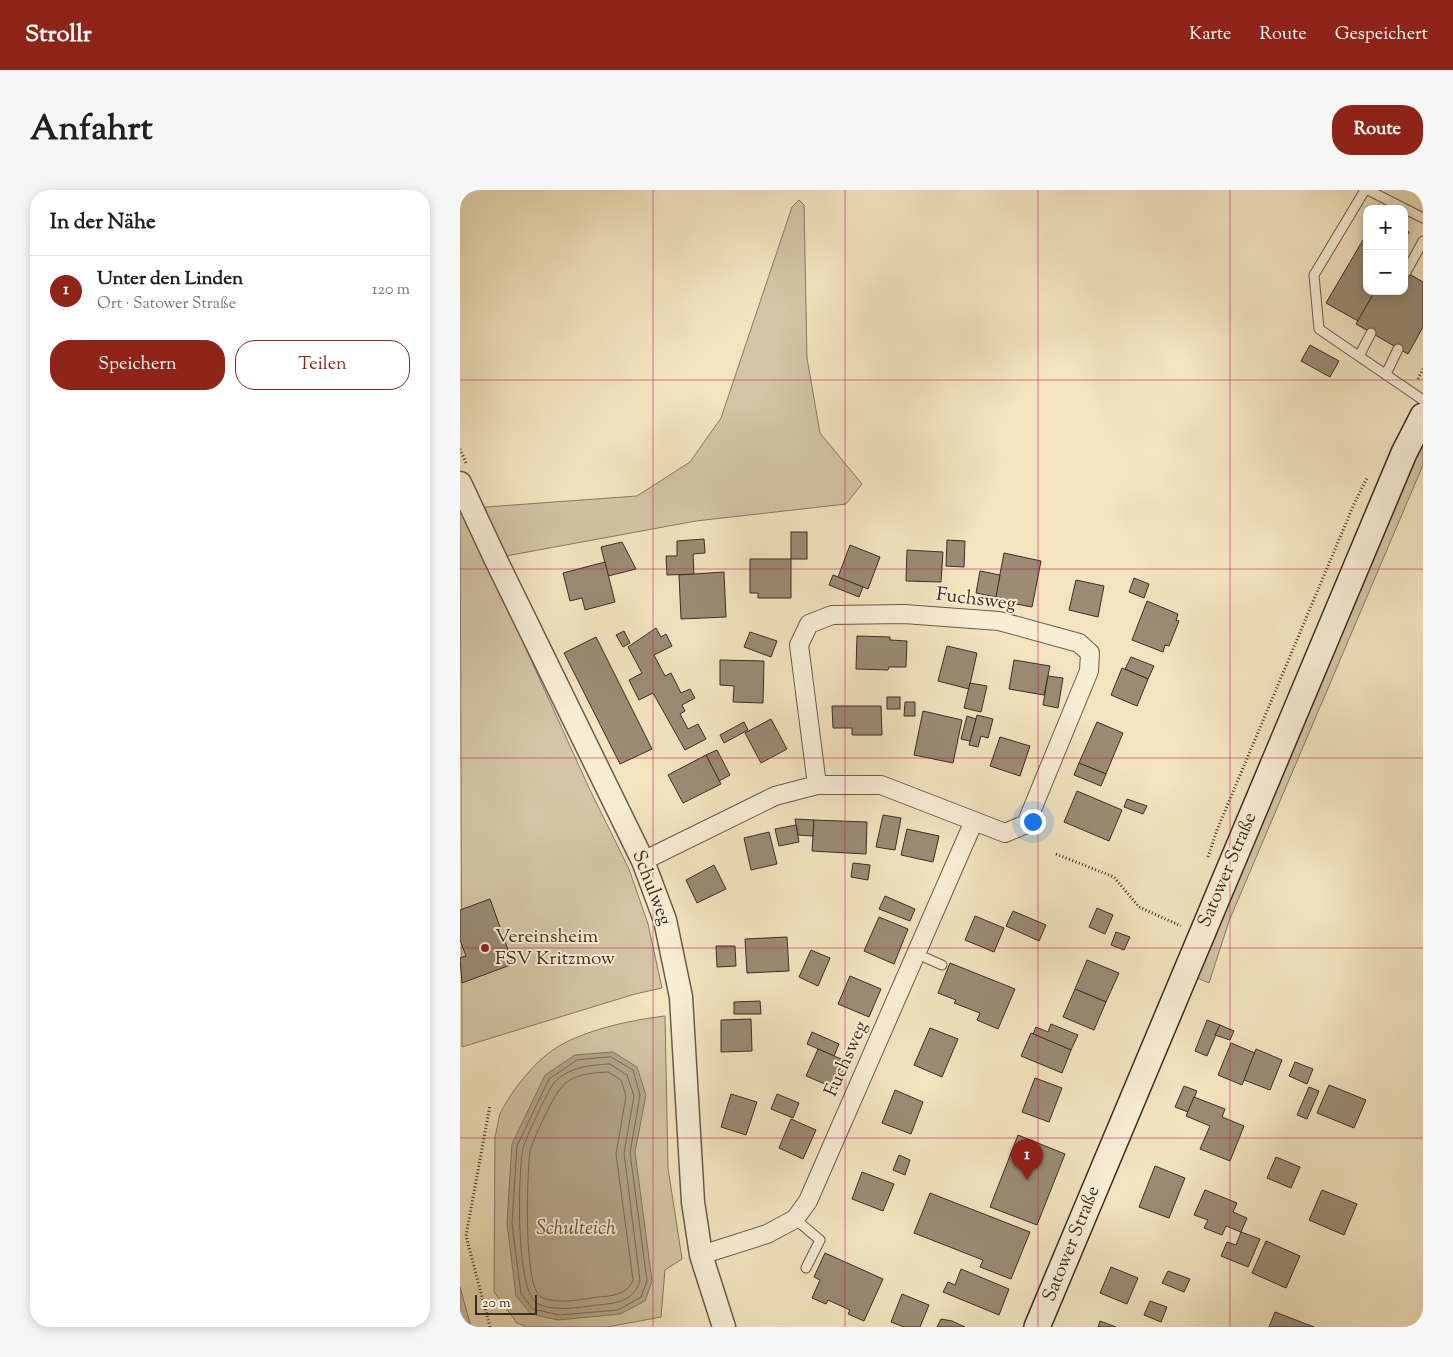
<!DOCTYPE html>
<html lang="de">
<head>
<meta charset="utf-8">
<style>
	:root { --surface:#fff; --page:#f6f6f6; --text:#202124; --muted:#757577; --line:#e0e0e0; --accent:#8f2418 }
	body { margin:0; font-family:"Sorts Mill Goudy",serif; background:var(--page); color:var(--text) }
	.controls { position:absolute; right:15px; top:15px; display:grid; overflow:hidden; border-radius:10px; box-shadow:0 2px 12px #0003 }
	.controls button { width:45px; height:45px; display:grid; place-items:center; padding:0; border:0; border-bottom:1px solid var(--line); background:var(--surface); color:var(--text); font:25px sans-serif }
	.scale { position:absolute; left:15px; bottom:12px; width:62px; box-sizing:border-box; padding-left:5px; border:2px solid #3b2d25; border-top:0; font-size:14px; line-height:18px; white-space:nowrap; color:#3b2d25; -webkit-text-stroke:4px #f7edd5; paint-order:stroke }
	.you { position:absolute; left:572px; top:631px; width:18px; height:18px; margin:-12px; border:4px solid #fff; border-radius:50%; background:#1a73e8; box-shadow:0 0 0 8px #1a73e833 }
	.badge { display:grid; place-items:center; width:32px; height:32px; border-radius:50%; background:var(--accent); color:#fff; font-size:16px; font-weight:700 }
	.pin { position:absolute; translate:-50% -41px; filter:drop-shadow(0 1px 2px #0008) }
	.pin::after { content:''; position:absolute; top:26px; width:18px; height:15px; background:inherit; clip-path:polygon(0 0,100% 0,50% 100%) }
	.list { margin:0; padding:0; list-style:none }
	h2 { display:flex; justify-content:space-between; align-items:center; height:65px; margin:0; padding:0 20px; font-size:21px }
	h2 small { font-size:16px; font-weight:400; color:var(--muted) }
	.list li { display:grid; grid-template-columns:32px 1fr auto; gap:15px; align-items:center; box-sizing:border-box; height:70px; padding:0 20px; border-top:1px solid var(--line) }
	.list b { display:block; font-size:19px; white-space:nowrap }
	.list p { margin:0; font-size:16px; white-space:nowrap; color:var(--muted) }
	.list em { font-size:16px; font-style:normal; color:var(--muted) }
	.actions { display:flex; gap:10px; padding:15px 20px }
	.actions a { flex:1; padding:11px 0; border:1px solid var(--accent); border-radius:20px; text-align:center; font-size:18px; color:var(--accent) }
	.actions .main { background:var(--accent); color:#fff }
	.map { position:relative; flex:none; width:963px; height:1137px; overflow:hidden; border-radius:20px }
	header { display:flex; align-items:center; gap:30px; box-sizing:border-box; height:70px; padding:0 25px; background:var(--accent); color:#fff }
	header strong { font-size:24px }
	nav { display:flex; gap:28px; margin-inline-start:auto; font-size:18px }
	.intro { display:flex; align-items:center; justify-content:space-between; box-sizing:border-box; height:120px; padding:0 30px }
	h1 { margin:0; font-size:35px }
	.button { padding:12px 22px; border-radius:20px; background:var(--accent); color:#fff; font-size:18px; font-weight:700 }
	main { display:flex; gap:30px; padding:0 30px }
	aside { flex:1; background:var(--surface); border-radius:20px; box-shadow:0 2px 12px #0003 }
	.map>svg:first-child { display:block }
	.green { fill:#d3c5a5; stroke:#877965 }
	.water { fill:#b4a68b; stroke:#847662 }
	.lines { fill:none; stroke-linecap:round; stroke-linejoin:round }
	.shore { stroke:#786a58; stroke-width:1 }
	.building { fill:#9a8c75; stroke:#3b2d25 }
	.service-casing { stroke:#695b4c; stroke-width:11 }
	.minor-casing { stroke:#695b4c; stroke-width:20 }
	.tertiary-casing { stroke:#695b4c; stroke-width:25 }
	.secondary-casing { stroke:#3b2d25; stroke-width:28 }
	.path { stroke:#3b2d25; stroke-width:3; stroke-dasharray:1 2.5; stroke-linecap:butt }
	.service { stroke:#f7edd5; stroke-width:9 }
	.minor { stroke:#f7edd5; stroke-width:18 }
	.tertiary { stroke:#f7edd5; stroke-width:22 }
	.secondary { stroke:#f7edd5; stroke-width:25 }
	.grid { fill:none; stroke:#c2185b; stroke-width:1; stroke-opacity:0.55 }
	.poi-dot { fill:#8f2418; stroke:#f7edd5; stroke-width:2 }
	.labels { text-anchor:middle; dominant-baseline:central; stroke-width:4; stroke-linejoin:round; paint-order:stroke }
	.street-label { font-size:19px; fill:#3b2d25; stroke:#f7edd5 }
	.poi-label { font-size:19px; fill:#3b2d25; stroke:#f7edd5; text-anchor:start }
	.water-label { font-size:20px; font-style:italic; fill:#5f5144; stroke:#f7edd5 }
</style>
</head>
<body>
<header>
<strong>Strollr</strong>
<nav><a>Karte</a><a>Route</a><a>Gespeichert</a></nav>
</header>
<div class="intro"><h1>Anfahrt</h1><a class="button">Route</a></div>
<main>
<aside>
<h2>In der Nähe<small></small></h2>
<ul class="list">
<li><span class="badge">1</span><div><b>Unter den Linden</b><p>Ort · Satower Straße</p></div><em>120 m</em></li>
</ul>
<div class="actions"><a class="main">Speichern</a><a>Teilen</a></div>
</aside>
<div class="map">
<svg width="963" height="1137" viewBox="0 0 963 1137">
	<rect width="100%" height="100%" fill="#f2e4bf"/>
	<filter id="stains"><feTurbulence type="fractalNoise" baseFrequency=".004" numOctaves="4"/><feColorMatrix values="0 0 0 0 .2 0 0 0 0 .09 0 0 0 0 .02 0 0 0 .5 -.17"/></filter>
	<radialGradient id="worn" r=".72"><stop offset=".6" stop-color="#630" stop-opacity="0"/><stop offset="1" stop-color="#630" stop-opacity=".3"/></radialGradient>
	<g class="green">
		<polygon points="339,10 344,15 347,168 360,243 402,294 386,314 236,331 35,368 27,373 130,600 169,679 188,734 202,798 175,804 2,857 0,293 12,318 177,306 230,272 261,228 332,17"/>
		<polygon points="963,248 963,275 769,731 749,793 737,788"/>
		<path d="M 205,826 L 208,978 L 222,1069 L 205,1080 L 201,1127 L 147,1137 L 67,1137 L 57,1133 L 34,1102 L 35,947 C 37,939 38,931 40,924 C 48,906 70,878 85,866 C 112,842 170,830 205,826 Z"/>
		<polygon points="0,1097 11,1137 0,1137"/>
	</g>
	<polygon class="water" points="153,862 177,877 186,905 175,962 192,1091 185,1111 160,1124 98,1130 71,1124 56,1106 47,1033 52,954 85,885 115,865"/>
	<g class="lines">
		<g class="shore">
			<polygon points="151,867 173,880 180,905 170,963 187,1091 181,1107 158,1120 99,1125 73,1119 61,1104 52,1033 57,956 89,889 117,870"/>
			<path d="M 150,874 L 167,885 L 174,906 L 164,963 L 180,1091 C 173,1111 158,1113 138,1115 C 120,1117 95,1122 78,1114 C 55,1103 58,983 63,958 C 65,950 88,900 94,893 C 108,877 130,875 150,874 Z"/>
			<path d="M 148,882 L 161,890 L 166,906 L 156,964 L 173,1090 C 167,1105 152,1106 138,1107 C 122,1109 97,1115 81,1107 C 63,1097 67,983 70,961 C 72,952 93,907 100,899 C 111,884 131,883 148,882 Z"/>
		</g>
	</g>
	<g class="building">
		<polygon points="944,40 949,42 944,51"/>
		<polygon points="907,43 907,101 915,101 898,131 866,113"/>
		<polygon points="944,81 963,92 963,137 948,164 896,134 915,101 944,101"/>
		<polygon points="850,155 879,171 870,187 841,171"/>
		<rect x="331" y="342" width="16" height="27"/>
		<polygon points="244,349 245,363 233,364 234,384 207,385 206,366 217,366 217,351"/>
		<polygon points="487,350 505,351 504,377 486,376"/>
		<polygon points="162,352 176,379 148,386 141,357"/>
		<polygon points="390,355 420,367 408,399 378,387"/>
		<polygon points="447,360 483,362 481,392 446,391"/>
		<polygon points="544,363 581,371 572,417 535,410"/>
		<polygon points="290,369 331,369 331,408 298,408 298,403 290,403"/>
		<polygon points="145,372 155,412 125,420 122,408 110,411 103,383"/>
		<polygon points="520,381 540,385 536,407 516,403"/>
		<polygon points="264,382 266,427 221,429 219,385"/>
		<polygon points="373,385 403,397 399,407 369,395"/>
		<polygon points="674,388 689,394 684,408 669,402"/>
		<polygon points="616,390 644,396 638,427 609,420"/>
		<polygon points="687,411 718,424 716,430 719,431 709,456 705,455 703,462 672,450"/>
		<polygon points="196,438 201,447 206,444 212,456 194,465 205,486 211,483 221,503 230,499 235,508 222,515 225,521 220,524 228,539 238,534 246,549 225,560 193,503 179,510 169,490 182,483 168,457"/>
		<polygon points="164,441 170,453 163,457 156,445"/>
		<polygon points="290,442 317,451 311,467 284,457"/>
		<polygon points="397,446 430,447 430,450 447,451 446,477 429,477 428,480 396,479"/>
		<polygon points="136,447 192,559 160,574 104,463"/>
		<polygon points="487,456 517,463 509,499 478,491"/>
		<polygon points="671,467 694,476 688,489 665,479"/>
		<polygon points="260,470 304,471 303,513 273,512 274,496 260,495"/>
		<polygon points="554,470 590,476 584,505 549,499"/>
		<polygon points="662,478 688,489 677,516 651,505"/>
		<polygon points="588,486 603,488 598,518 583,515"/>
		<polygon points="510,493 527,496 521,522 504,518"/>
		<rect x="427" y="507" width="13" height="12"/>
		<polygon points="445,512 455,512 455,526 444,526"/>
		<polygon points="372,516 421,516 422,545 392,545 392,538 373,538"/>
		<polygon points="463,521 502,530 493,573 454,565"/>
		<polygon points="517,525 533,529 528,548 521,546 518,557 509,555"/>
		<polygon points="507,526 516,529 510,551 501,549"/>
		<polygon points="311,529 327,559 301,573 285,543"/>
		<polygon points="284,532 288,540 264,553 260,545"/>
		<polygon points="637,532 663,543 646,584 619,573"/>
		<polygon points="540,547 570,556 560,586 530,576"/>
		<polygon points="257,560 270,585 259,591 246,565"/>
		<polygon points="246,565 261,594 223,613 208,585"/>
		<polygon points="619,573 646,584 641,596 614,585"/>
		<polygon points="617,601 662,620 649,651 604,632"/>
		<polygon points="667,609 687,616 683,624 664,617"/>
		<polygon points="423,625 441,628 435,660 416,657"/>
		<polygon points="335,629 354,630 353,646 338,645"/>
		<polygon points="354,630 407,632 406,664 352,661"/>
		<polygon points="336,635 339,652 319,656 315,639"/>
		<polygon points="447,639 479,646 473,672 441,665"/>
		<polygon points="309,642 317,674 291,680 284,648"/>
		<polygon points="393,673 410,675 408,690 391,687"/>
		<polygon points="254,675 266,699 237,713 226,690"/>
		<polygon points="425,706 455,719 450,731 419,719"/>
		<polygon points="30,709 53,774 2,793 0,768 6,766 0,750 0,720"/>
		<polygon points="637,718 653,725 645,744 629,737"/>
		<polygon points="553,721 586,735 579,751 546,736"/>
		<polygon points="515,726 544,738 534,762 505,750"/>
		<polygon points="419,727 448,739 434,774 404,761"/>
		<polygon points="656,742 670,747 664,760 651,755"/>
		<polygon points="327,747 329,781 287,783 285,749"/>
		<polygon points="256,756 275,756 276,776 257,777"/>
		<polygon points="351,760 370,768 358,796 339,787"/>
		<polygon points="627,770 659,783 646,812 615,799"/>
		<polygon points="490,773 555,799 538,839 517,830 520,823 494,813 496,810 478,803"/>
		<polygon points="390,786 421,799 409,827 378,814"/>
		<polygon points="615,799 646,812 634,840 603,827"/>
		<polygon points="300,811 301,824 274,824 274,812"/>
		<polygon points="291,829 292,861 261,862 261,830"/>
		<polygon points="747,830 760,835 747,866 735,861"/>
		<polygon points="591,834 618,845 611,860 573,844 576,837 588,842"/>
		<polygon points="760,835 774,841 770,850 755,845"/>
		<polygon points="470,838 498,849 482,887 454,875"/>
		<polygon points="352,842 379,854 374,866 347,854"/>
		<polygon points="571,843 611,860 602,883 561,866"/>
		<polygon points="771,853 795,863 782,895 758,885"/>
		<polygon points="358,859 388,872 377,899 346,886"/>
		<polygon points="796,859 822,870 810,900 784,890"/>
		<polygon points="835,872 853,879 847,894 829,886"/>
		<polygon points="575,888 602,898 589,932 562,922"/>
		<polygon points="869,895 906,910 894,938 857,923"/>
		<polygon points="724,896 737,901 728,922 715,917"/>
		<polygon points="849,897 859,901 847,929 837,925"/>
		<polygon points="435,900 463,912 451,944 422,933"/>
		<polygon points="271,904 297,912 286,945 261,937"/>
		<polygon points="317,904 339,913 333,928 311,919"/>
		<polygon points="734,907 765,919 762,927 784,936 770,971 740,959 750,936 726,926"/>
		<polygon points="331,929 356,940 343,969 319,958"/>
		<polygon points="558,945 605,964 577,1035 530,1017"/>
		<polygon points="439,965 450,970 445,985 433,980"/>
		<polygon points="816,967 840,977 831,998 807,988"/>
		<polygon points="695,976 725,988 709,1028 679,1017"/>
		<polygon points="402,982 434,994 423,1021 392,1009"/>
		<polygon points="745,1000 777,1013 773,1022 787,1028 781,1042 766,1036 762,1045 744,1038 748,1030 734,1025"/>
		<polygon points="862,1000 897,1014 884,1045 849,1030"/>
		<polygon points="470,1003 570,1042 551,1089 520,1077 523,1070 454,1043"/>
		<polygon points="781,1042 800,1049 788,1077 761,1066 767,1052 776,1055"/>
		<polygon points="806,1051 840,1066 826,1098 792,1083"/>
		<polygon points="365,1063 423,1089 404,1131 388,1124 390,1120 368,1110 366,1114 352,1108 360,1090 354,1087"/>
		<polygon points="651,1077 678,1088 667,1114 640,1103"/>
		<polygon points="501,1079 549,1099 539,1125 483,1102 488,1092 495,1095"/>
		<polygon points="708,1081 730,1089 724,1102 702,1093"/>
		<polygon points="442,1104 469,1115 460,1137 444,1137 431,1132"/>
		<polygon points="690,1111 707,1117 701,1132 684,1125"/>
		<polygon points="815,1122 854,1137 809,1137"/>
		<polygon points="481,1129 492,1131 505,1137 477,1137"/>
		<polygon points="640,1131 656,1137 638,1137"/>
	</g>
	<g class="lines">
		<g class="service-casing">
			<g id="service">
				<polyline points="905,0 854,85 859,139 963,210"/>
				<polyline points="908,0 963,28"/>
				<polyline points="946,82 963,51"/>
				<polyline points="899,166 911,143"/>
				<polyline points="926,184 938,159"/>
				<polyline points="457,764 482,775"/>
				<polyline points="335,1029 360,1050 346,1078"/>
			</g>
		</g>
		<g class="minor-casing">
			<g id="minor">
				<polyline points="183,671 315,606 357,595 421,595 545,643 566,634 629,481 630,463 619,453 539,431 444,424 372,425 349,434 339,455 357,595"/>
				<polyline points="241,1065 307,1044 335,1029 348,1011 514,631"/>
			</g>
		</g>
		<g class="tertiary-casing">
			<polyline id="tertiary" points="0,293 35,368 183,671 205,730 221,807 233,1012 241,1065 264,1137"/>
		</g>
		<g class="secondary-casing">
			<polyline id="secondary" points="577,1137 944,263 963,226"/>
		</g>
		<g class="path">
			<polyline points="958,189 963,179"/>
			<polyline points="0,259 6,273"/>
			<polyline points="596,664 654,687 679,717 721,736"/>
			<polyline points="748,667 757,640 894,314 907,288"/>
			<polyline points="30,1137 6,1046 30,915"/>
		</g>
		<use href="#service" class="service"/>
		<use href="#minor" class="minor"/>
		<use href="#tertiary" class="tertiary"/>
		<use href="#secondary" class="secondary"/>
	</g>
	<path class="grid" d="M 193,0 L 193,1137M 385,0 L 385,1137M 578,0 L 578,1137M 770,0 L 770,1137M 0,190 L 963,190M 0,379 L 963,379M 0,568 L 963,568M 0,758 L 963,758M 0,948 L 963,948"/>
	<circle class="poi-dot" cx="25" cy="758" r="5"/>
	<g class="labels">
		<g class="street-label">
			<text transform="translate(516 410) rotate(7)">Fuchsweg</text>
			<text transform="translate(768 680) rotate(-67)">Satower Straße</text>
			<text transform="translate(191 698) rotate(69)">Schulweg</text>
			<text transform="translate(387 869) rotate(-66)">Fuchsweg</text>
			<text transform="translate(612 1054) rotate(-68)">Satower Straße</text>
		</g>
		<g class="poi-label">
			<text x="35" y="747">Vereinsheim<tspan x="35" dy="22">FSV Kritzmow</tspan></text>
		</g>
		<g class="water-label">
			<text x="116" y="1039">Schulteich</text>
		</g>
	</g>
	<rect width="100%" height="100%" filter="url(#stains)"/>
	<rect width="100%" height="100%" fill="url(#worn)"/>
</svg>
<div class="controls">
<button>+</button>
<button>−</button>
</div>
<div class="scale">20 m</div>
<div class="you"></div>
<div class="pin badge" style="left:567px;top:990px">1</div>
</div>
</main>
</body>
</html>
